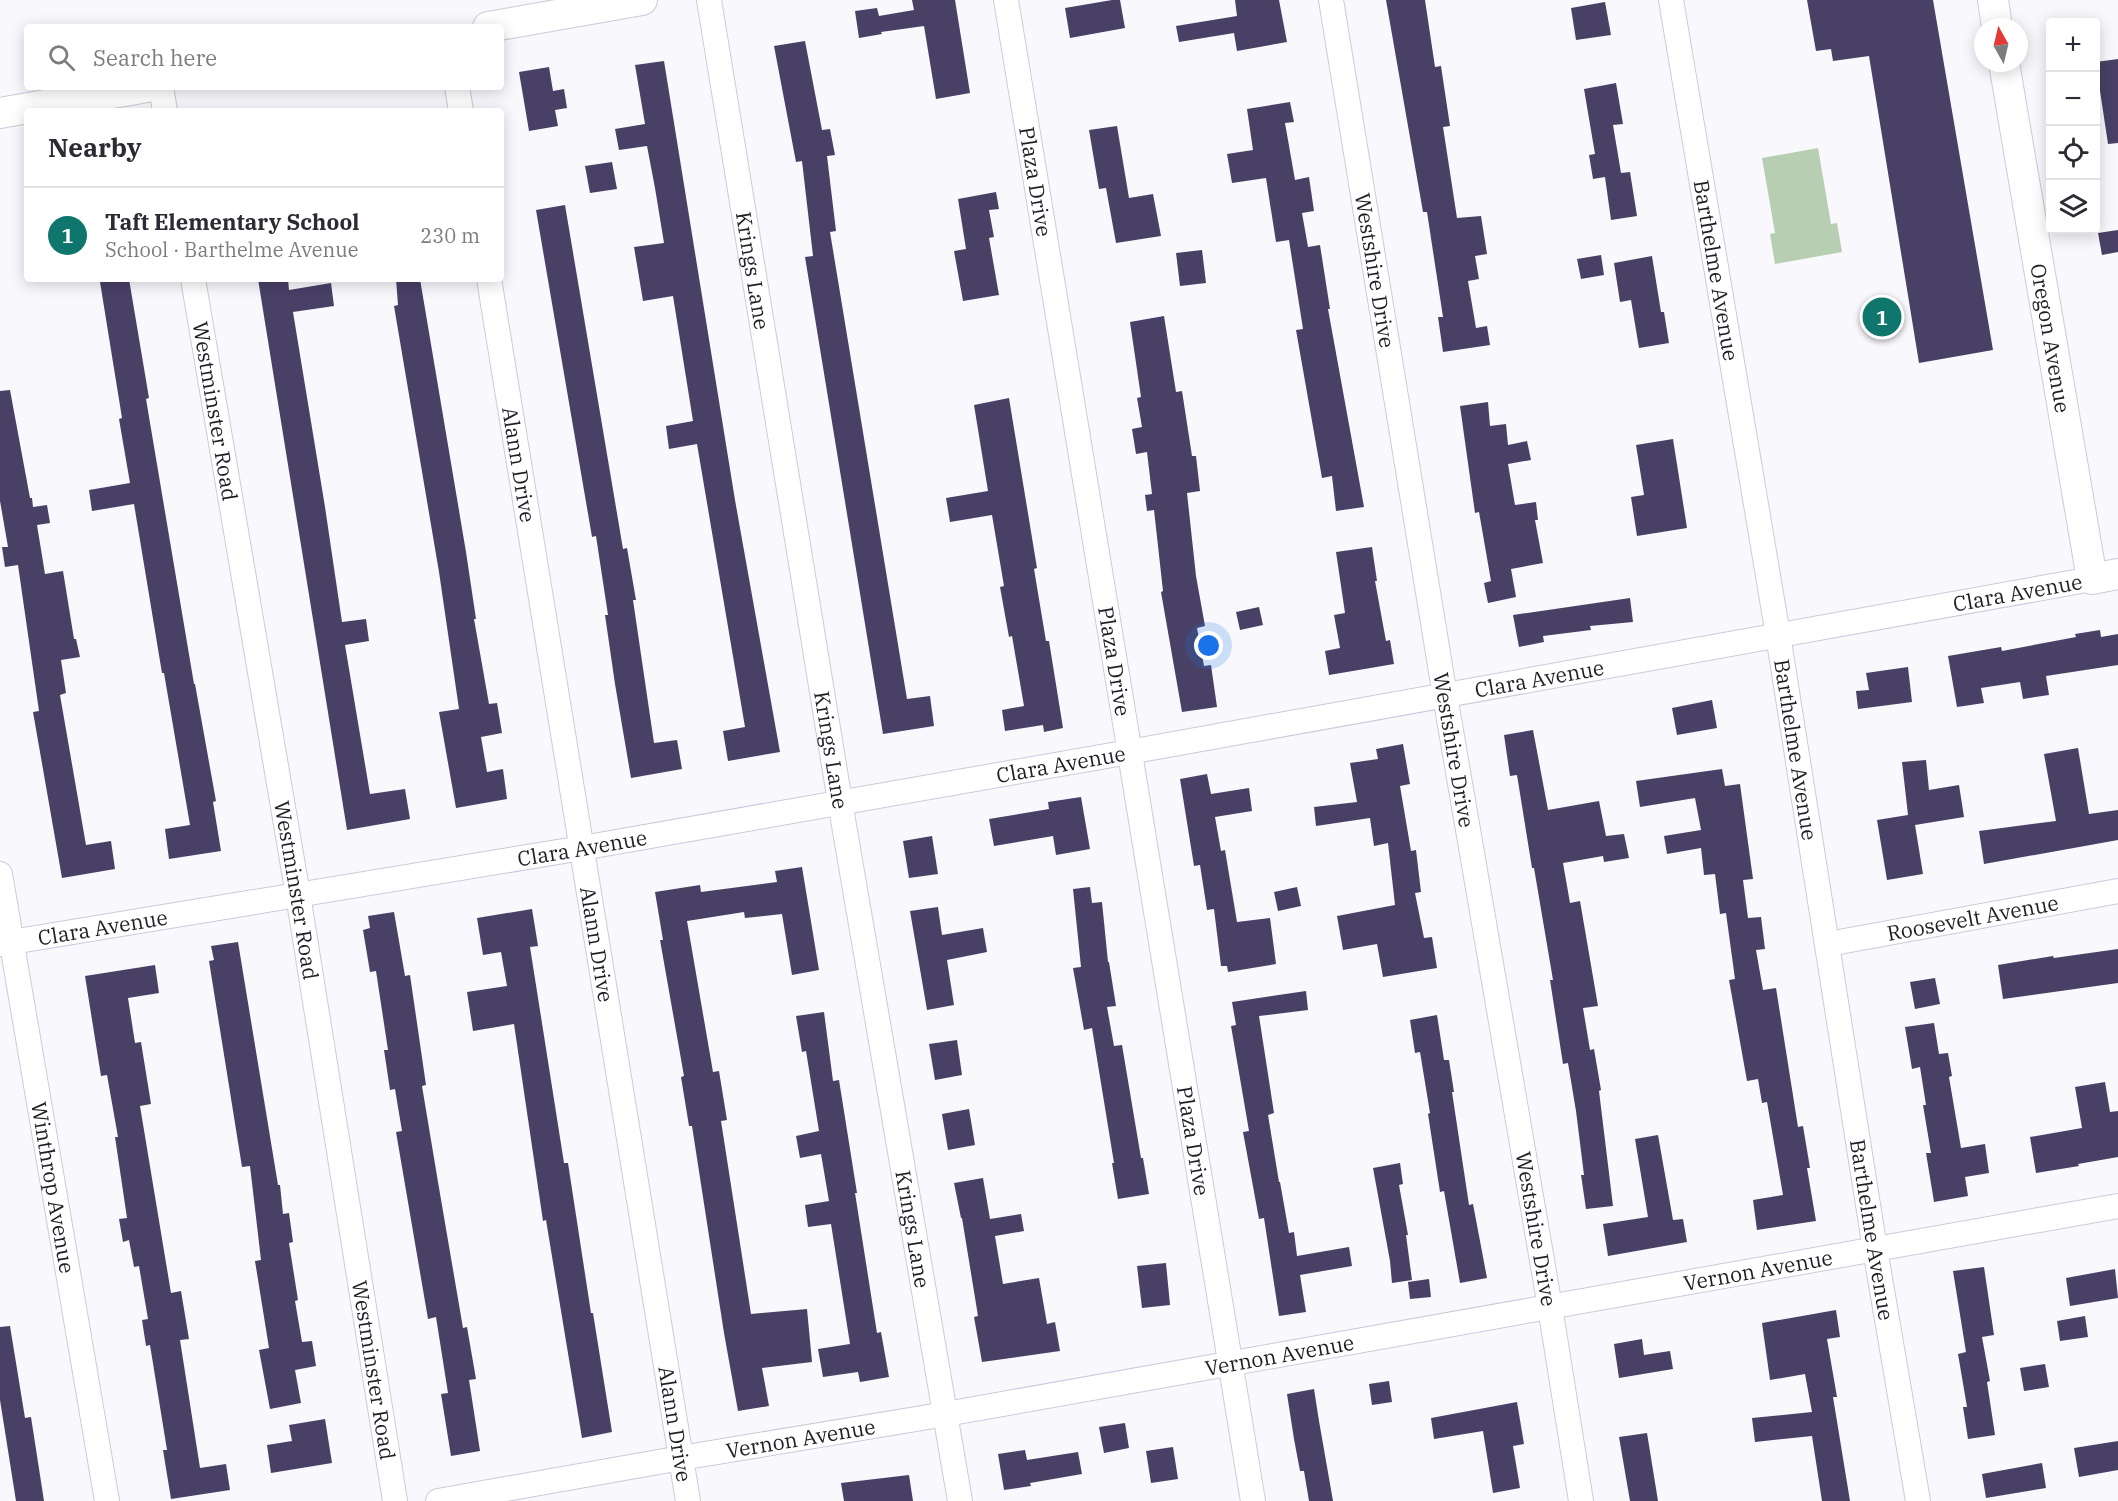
<!DOCTYPE html>
<html lang="en">
<head>
<meta charset="utf-8">
<style>
	:root { --surface:#fff; --page:#f2f2f3; --text:#2b2b33; --muted:#7c7c81; --line:#e1e1e2; --accent:#0f766e }
	body { margin:0; font-family:"IBM Plex Serif",serif; background:var(--page); color:var(--text) }
	.controls { position:absolute; right:18px; top:18px; display:grid; overflow:hidden; border-radius:6px; box-shadow:0 3px 15px #0003 }
	.controls button { width:54px; height:54px; display:grid; place-items:center; padding:0; border:0; border-bottom:2px solid var(--line); background:var(--surface); color:var(--text); font:30px sans-serif }
	.compass { position:absolute; left:1974px; top:18px; width:54px; height:54px; border-radius:50%; background:var(--surface); box-shadow:0 3px 15px #0003; rotate:352deg }
	.you { position:absolute; left:1209px; top:646px; width:21px; height:21px; margin:-15px; border:4px solid #fff; border-radius:50%; background:#1a73e8; box-shadow:0 0 0 9px #1a73e833 }
	.badge { display:grid; place-items:center; width:39px; height:39px; border-radius:50%; background:var(--accent); color:#fff; font-size:20px; font-weight:700 }
	.pin { position:absolute; translate:-50% -50%; border:3px solid #fff; box-shadow:0 2px 6px #0006 }
	.list { margin:0; padding:0; list-style:none }
	h2 { display:flex; justify-content:space-between; align-items:center; height:78px; margin:0; padding:0 24px; font-size:26px }
	h2 small { font-size:20px; font-weight:400; color:var(--muted) }
	.list li { display:grid; grid-template-columns:39px 1fr auto; gap:18px; align-items:center; box-sizing:border-box; height:96px; padding:0 24px; border-top:2px solid var(--line) }
	.list b { display:block; font-size:22px; white-space:nowrap }
	.list p { margin:0; font-size:20px; white-space:nowrap; color:var(--muted) }
	.list em { font-size:20px; font-style:normal; color:var(--muted) }
	.icon { flex:none; width:33px; height:33px; fill:none; stroke:currentColor; stroke-width:2; stroke-linecap:round; stroke-linejoin:round }
	.map { position:relative; flex:none; width:2118px; height:1501px; overflow:hidden }
	.search { position:absolute; background:var(--surface); box-shadow:0 3px 15px #0003; left:24px; top:24px; width:480px; height:66px; display:flex; align-items:center; gap:15px; box-sizing:border-box; padding:0 21px; border-radius:6px; color:var(--muted); font-size:22px }
	.panel { position:absolute; background:var(--surface); box-shadow:0 3px 15px #0003; left:24px; top:108px; width:480px; height:174px; border-radius:6px }
	.map>svg:first-child { display:block }
	.green { fill:#b8ceb2 }
	.building { fill:#494066 }
	.lines { fill:none; stroke-linecap:round; stroke-linejoin:round }
	.minor-casing { stroke:#cdcadd; stroke-width:26 }
	.tertiary-casing { stroke:#cdcadd; stroke-width:32 }
	.minor { stroke:#fff; stroke-width:24 }
	.tertiary { stroke:#fff; stroke-width:30 }
	.labels { text-anchor:middle; dominant-baseline:central; stroke-width:6; stroke-linejoin:round; paint-order:stroke }
	.street-label { font-size:21px; fill:#201e25; stroke:#f9f8fd }
</style>
</head>
<body>
<div class="map">
<svg width="2118" height="1501" viewBox="0 0 2118 1501">
	<rect width="100%" height="100%" fill="#f9f8fd"/>
	<polygon class="green" points="1818,148 1831,224 1837,223 1842,252 1775,264 1770,234 1775,233 1762,158"/>
	<g class="building">
		<polygon points="912,0 955,0 970,93 936,99 924,26 881,32 882,34 859,38 855,11 877,8 879,16 914,10"/>
		<polygon points="1112,0 1120,0 1125,28 1070,38 1065,8"/>
		<polygon points="1235,0 1279,0 1287,42 1237,51 1234,33 1179,42 1176,26 1237,16"/>
		<polygon points="1386,0 1425,0 1435,67 1441,66 1450,126 1443,127 1457,218 1481,216 1487,254 1475,256 1479,279 1468,281 1476,328 1487,326 1490,345 1443,352 1438,317 1443,317 1427,212 1423,212"/>
		<polygon points="1807,0 1933,0 1993,350 1919,363 1869,56 1833,61 1831,49 1816,51"/>
		<polygon points="1605,2 1611,35 1576,40 1571,8"/>
		<polygon points="805,41 822,130 830,129 835,155 827,156 836,231 830,232 907,699 930,696 934,726 883,734 805,257 813,256 802,161 796,162 774,46"/>
		<polygon points="2118,59 2118,143 2108,144 2100,91 2096,92 2096,62"/>
		<polygon points="664,61 735,500 780,752 728,761 723,731 745,727 697,444 669,449 666,426 693,421 673,296 643,301 634,247 664,243 655,188 647,146 619,150 615,129 645,124 635,65"/>
		<polygon points="549,67 553,91 564,89 567,108 555,110 558,126 529,131 519,72"/>
		<polygon points="1616,83 1623,124 1613,125 1621,173 1630,172 1637,216 1611,220 1605,177 1593,179 1589,155 1595,154 1584,89"/>
		<polygon points="1290,102 1294,122 1285,123 1295,180 1309,177 1314,211 1302,213 1308,247 1320,245 1330,309 1328,309 1364,507 1336,511 1332,476 1322,478 1296,330 1303,329 1289,240 1276,242 1266,178 1232,183 1227,154 1253,150 1247,109"/>
		<polygon points="1117,126 1129,198 1153,194 1161,236 1116,243 1106,188 1099,189 1089,130"/>
		<polygon points="612,162 617,189 590,193 585,166"/>
		<polygon points="996,192 999,209 989,210 994,237 989,238 999,295 963,301 954,251 966,249 958,199"/>
		<polygon points="565,205 623,549 627,548 636,600 633,600 654,743 677,740 682,769 631,778 615,684 605,615 608,615 596,536 592,537 536,210"/>
		<polygon points="2118,230 2118,252 2102,255 2098,233"/>
		<polygon points="1202,250 1206,283 1180,286 1176,253"/>
		<polygon points="1601,255 1604,275 1581,279 1577,259"/>
		<polygon points="1652,256 1661,312 1664,312 1669,343 1639,348 1631,300 1620,302 1614,263"/>
		<polygon points="121,279 129,279 149,398 146,399 194,684 195,684 216,801 213,802 221,851 169,859 165,829 190,825 164,673 162,673 134,504 92,511 89,490 130,483 119,419 122,418 100,282"/>
		<polygon points="258,279 288,279 289,290 331,283 334,306 293,312 325,507 342,622 366,619 369,641 345,645 370,794 405,789 410,819 347,830"/>
		<polygon points="396,279 420,279 466,552 476,619 474,619 489,704 497,703 502,733 481,737 487,772 503,769 507,799 456,808 439,712 459,709 439,572 394,306 398,305"/>
		<polygon points="1164,316 1176,392 1182,391 1192,456 1196,456 1200,491 1187,493 1196,576 1205,626 1197,628 1204,666 1211,665 1217,707 1182,712 1161,592 1163,591 1154,510 1147,511 1145,495 1152,494 1147,452 1136,454 1132,429 1142,427 1137,398 1141,397 1130,322"/>
		<polygon points="10,390 30,498 32,498 33,507 47,505 50,523 37,525 45,574 63,571 74,639 76,639 80,657 61,660 66,693 60,695 86,845 111,841 115,869 62,878 33,712 39,711 18,565 5,567 2,547 8,547 0,501 0,391"/>
		<polygon points="1009,398 1037,568 1034,569 1046,641 1049,641 1063,728 1044,732 1043,725 1005,731 1002,710 1024,706 1012,636 1009,637 1000,587 1004,586 992,515 950,522 946,498 988,491 974,405"/>
		<polygon points="1488,402 1490,426 1506,424 1508,445 1527,441 1531,460 1508,464 1515,505 1536,502 1538,520 1535,520 1543,563 1511,569 1516,597 1488,603 1484,583 1491,581 1479,512 1475,513 1460,406"/>
		<polygon points="1673,439 1687,528 1637,536 1631,497 1644,495 1636,445"/>
		<polygon points="1372,547 1377,581 1375,581 1386,641 1390,640 1394,664 1329,675 1325,651 1340,648 1334,615 1345,613 1336,552"/>
		<polygon points="1630,598 1633,622 1590,626 1591,630 1543,636 1544,642 1519,647 1513,615"/>
		<polygon points="1259,607 1263,625 1240,630 1236,612"/>
		<polygon points="2100,630 2101,637 2118,634 2118,665 2046,676 2049,695 2023,699 2020,682 1981,688 1984,703 1957,707 1948,656 2001,647 2002,651 2076,637 2075,634"/>
		<polygon points="1908,667 1912,702 1858,709 1856,691 1869,690 1866,673"/>
		<polygon points="1712,700 1717,728 1677,735 1672,708"/>
		<polygon points="1533,730 1548,810 1599,801 1606,836 1624,834 1629,858 1604,862 1603,856 1563,863 1570,903 1580,901 1598,1006 1583,1008 1590,1050 1594,1049 1601,1090 1599,1091 1613,1206 1586,1209 1581,1175 1584,1175 1576,1111 1568,1063 1563,1064 1550,980 1553,980 1534,868 1532,868 1517,775 1510,776 1504,735"/>
		<polygon points="1403,744 1410,784 1400,786 1411,851 1416,850 1421,892 1415,893 1424,938 1432,937 1437,968 1383,977 1377,944 1343,950 1337,916 1395,905 1388,843 1374,846 1370,818 1316,826 1314,807 1357,802 1350,763 1378,759 1376,749"/>
		<polygon points="2078,748 2089,814 2118,810 2118,840 1984,864 1979,831 2056,821 2044,754"/>
		<polygon points="1926,760 1929,790 1959,785 1964,817 1915,825 1923,874 1887,880 1877,820 1908,815 1902,762"/>
		<polygon points="1722,769 1725,786 1740,784 1753,879 1743,880 1748,918 1761,917 1765,949 1756,950 1763,990 1776,988 1798,1127 1803,1126 1810,1168 1807,1168 1816,1221 1757,1230 1753,1200 1783,1195 1767,1102 1762,1103 1758,1079 1747,1081 1729,980 1735,979 1726,913 1720,914 1715,874 1704,875 1701,848 1667,854 1664,836 1701,830 1695,798 1640,807 1636,781"/>
		<polygon points="1207,774 1211,794 1249,788 1252,811 1215,817 1221,851 1225,850 1237,922 1270,918 1276,964 1228,972 1227,966 1221,966 1214,909 1207,910 1200,865 1194,866 1180,779"/>
		<polygon points="1081,797 1090,849 1056,855 1053,836 994,846 989,819 1049,809 1048,802"/>
		<polygon points="932,836 938,874 909,878 903,841"/>
		<polygon points="802,867 819,970 792,975 782,914 745,918 744,912 687,921 713,1072 719,1071 727,1120 721,1121 751,1314 807,1309 812,1362 762,1368 769,1406 738,1411 724,1333 692,1126 689,1126 681,1077 684,1076 660,940 663,940 655,892 700,885 701,892 777,882 775,871"/>
		<polygon points="1090,887 1092,903 1102,902 1108,962 1109,962 1116,1006 1107,1007 1114,1046 1122,1045 1141,1158 1143,1158 1149,1194 1118,1199 1112,1163 1114,1163 1092,1028 1084,1030 1073,968 1081,967 1073,889"/>
		<polygon points="1297,887 1301,906 1278,911 1274,892"/>
		<polygon points="938,907 942,935 983,928 987,952 947,960 954,1005 927,1010 910,911"/>
		<polygon points="532,909 538,946 530,947 564,1163 568,1163 591,1313 593,1313 612,1432 582,1438 546,1220 543,1221 514,1024 473,1031 467,992 507,986 501,952 483,955 477,918"/>
		<polygon points="394,912 405,976 410,975 426,1085 422,1086 438,1182 463,1328 467,1327 476,1379 469,1380 480,1451 451,1456 441,1394 448,1393 436,1317 428,1319 396,1132 402,1131 395,1089 390,1090 384,1050 388,1050 376,971 370,972 363,930 370,928 368,916"/>
		<polygon points="238,942 278,1185 280,1185 283,1214 289,1213 293,1242 289,1243 298,1300 295,1301 302,1342 312,1341 316,1366 295,1370 301,1403 270,1409 259,1350 269,1348 255,1261 261,1260 250,1166 242,1167 209,961 214,960 211,946"/>
		<polygon points="2118,949 2118,983 2003,999 1998,965 2053,956 2054,958"/>
		<polygon points="155,965 159,993 128,998 135,1043 141,1042 151,1104 140,1106 171,1293 181,1291 189,1339 180,1340 200,1468 226,1464 230,1490 171,1499 163,1450 167,1450 150,1345 146,1346 142,1320 148,1319 139,1266 134,1267 129,1240 123,1242 119,1219 127,1218 115,1137 118,1137 107,1075 101,1076 85,976"/>
		<polygon points="1935,978 1940,1004 1915,1009 1910,982"/>
		<polygon points="1306,991 1308,1010 1259,1016 1274,1113 1268,1115 1279,1182 1280,1182 1289,1233 1294,1232 1297,1256 1349,1247 1352,1266 1300,1275 1306,1312 1279,1316 1264,1218 1259,1219 1243,1132 1249,1131 1231,1026 1236,1025 1232,1002"/>
		<polygon points="824,1012 833,1081 839,1080 857,1193 855,1193 877,1333 881,1332 889,1377 860,1382 858,1372 823,1377 818,1349 850,1344 831,1224 808,1227 805,1205 829,1201 821,1154 800,1158 796,1136 819,1131 806,1051 802,1052 796,1016"/>
		<polygon points="1437,1015 1444,1060 1449,1060 1454,1092 1452,1092 1469,1205 1473,1204 1487,1278 1460,1283 1444,1191 1440,1192 1428,1114 1430,1113 1420,1052 1415,1053 1410,1020"/>
		<polygon points="1934,1023 1939,1054 1948,1053 1952,1076 1949,1077 1961,1148 1985,1144 1989,1173 1965,1177 1968,1196 1934,1202 1926,1153 1931,1153 1923,1105 1926,1105 1920,1067 1912,1069 1905,1027"/>
		<polygon points="957,1040 962,1075 935,1080 929,1044"/>
		<polygon points="2105,1082 2110,1112 2118,1111 2118,1157 2078,1164 2079,1166 2036,1173 2030,1137 2082,1128 2075,1087"/>
		<polygon points="969,1109 975,1145 948,1150 942,1114"/>
		<polygon points="1658,1135 1673,1220 1683,1219 1687,1242 1608,1256 1603,1224 1648,1217 1635,1139"/>
		<polygon points="1400,1163 1403,1184 1399,1185 1408,1235 1406,1235 1412,1280 1392,1283 1390,1261 1373,1168"/>
		<polygon points="983,1178 990,1219 1021,1214 1024,1231 995,1236 1003,1284 1039,1278 1047,1324 1055,1322 1060,1351 982,1362 974,1317 978,1316 962,1218 961,1218 954,1183"/>
		<polygon points="1166,1263 1170,1305 1142,1308 1137,1266"/>
		<polygon points="1984,1267 1994,1335 1982,1337 1990,1381 1987,1382 1995,1435 1968,1439 1963,1407 1967,1407 1958,1354 1966,1352 1953,1271"/>
		<polygon points="2115,1269 2118,1298 2070,1306 2066,1278"/>
		<polygon points="1429,1279 1431,1297 1410,1299 1408,1282"/>
		<polygon points="1836,1310 1840,1337 1827,1339 1837,1397 1833,1397 1850,1501 1822,1501 1812,1436 1755,1442 1752,1418 1812,1412 1805,1374 1770,1380 1762,1323"/>
		<polygon points="2085,1316 2088,1337 2060,1341 2057,1321"/>
		<polygon points="10,1326 25,1418 31,1417 44,1501 16,1501 0,1400 0,1327"/>
		<polygon points="1642,1339 1644,1355 1670,1351 1673,1369 1619,1378 1614,1344"/>
		<polygon points="2045,1364 2049,1387 2024,1391 2020,1368"/>
		<polygon points="1389,1381 1392,1402 1372,1405 1369,1384"/>
		<polygon points="1314,1389 1319,1421 1333,1501 1309,1501 1304,1471 1300,1471 1294,1439 1287,1394"/>
		<polygon points="1517,1402 1524,1444 1513,1446 1520,1488 1493,1493 1483,1431 1434,1439 1431,1418"/>
		<polygon points="325,1419 332,1463 271,1473 267,1445 292,1441 289,1425"/>
		<polygon points="1125,1423 1129,1448 1104,1453 1099,1427"/>
		<polygon points="1647,1433 1658,1501 1630,1501 1619,1437"/>
		<polygon points="2118,1441 2118,1470 2079,1477 2074,1448"/>
		<polygon points="1173,1447 1178,1479 1151,1483 1146,1451"/>
		<polygon points="1025,1450 1027,1460 1078,1452 1082,1474 1030,1483 1031,1486 1004,1490 998,1454"/>
		<polygon points="2042,1463 2046,1488 1986,1498 1982,1474"/>
		<polygon points="909,1475 913,1501 844,1501 841,1483"/>
	</g>
	<g class="lines">
		<g class="minor-casing">
			<g id="minor">
				<path id="s1" d="M 709,0 L 840,802 L 960,1501"/>
				<path id="s2" d="M 1006,0 L 1253,1501"/>
				<path id="s3" d="M 1331,0 L 1445,696 L 1550,1307 L 1581,1501"/>
				<path id="s4" d="M 1671,0 L 1778,635 L 1875,1249 L 1918,1501"/>
				<polyline points="161,87 165,111"/>
				<polyline points="457,87 461,111"/>
				<path id="s5" d="M 193,279 L 298,895 L 395,1501"/>
				<path id="s6" d="M 489,279 L 688,1501"/>
				<path id="s7" d="M 0,874 L 107,1501"/>
				<path id="s8" d="M 0,944 L 582,848 L 1129,752 L 2092,579"/>
				<path id="s9" d="M 1828,944 L 2118,891"/>
				<path id="s10" d="M 438,1501 L 681,1458 L 946,1414 L 2118,1206"/>
			</g>
		</g>
		<g class="tertiary-casing">
			<g id="tertiary">
				<polyline points="1993,0 1997,27"/>
				<polyline points="488,27 642,0"/>
				<path id="s11" d="M 2004,63 L 2092,579 L 2118,574"/>
				<polyline points="0,113 147,87"/>
			</g>
		</g>
		<use href="#minor" class="minor"/>
		<use href="#tertiary" class="tertiary"/>
	</g>
	<g class="labels">
		<g class="street-label">
			<text stroke="none"><textPath href="#s2" startOffset="184">Plaza Drive</textPath></text>
			<text stroke="none"><textPath href="#s1" startOffset="274">Krings Lane</textPath></text>
			<text stroke="none"><textPath href="#s3" startOffset="274">Westshire Drive</textPath></text>
			<text stroke="none"><textPath href="#s4" startOffset="274">Barthelme Avenue</textPath></text>
			<text stroke="none"><textPath href="#s11" startOffset="279">Oregon Avenue</textPath></text>
			<text stroke="none"><textPath href="#s5" startOffset="134">Westminster Road</textPath></text>
			<text stroke="none"><textPath href="#s6" startOffset="188">Alann Drive</textPath></text>
			<text stroke="none"><textPath href="#s8" startOffset="2048">Clara Avenue</textPath></text>
			<text stroke="none"><textPath href="#s2" startOffset="670">Plaza Drive</textPath></text>
			<text stroke="none"><textPath href="#s8" startOffset="1562">Clara Avenue</textPath></text>
			<text stroke="none"><textPath href="#s4" startOffset="760">Barthelme Avenue</textPath></text>
			<text stroke="none"><textPath href="#s1" startOffset="760">Krings Lane</textPath></text>
			<text stroke="none"><textPath href="#s3" startOffset="760">Westshire Drive</textPath></text>
			<text stroke="none"><textPath href="#s8" startOffset="1076">Clara Avenue</textPath></text>
			<text stroke="none"><textPath href="#s8" startOffset="590">Clara Avenue</textPath></text>
			<text stroke="none"><textPath href="#s5" startOffset="620">Westminster Road</textPath></text>
			<text stroke="none"><textPath href="#s9" startOffset="147">Roosevelt Avenue</textPath></text>
			<text stroke="none"><textPath href="#s8" startOffset="104">Clara Avenue</textPath></text>
			<text stroke="none"><textPath href="#s6" startOffset="674">Alann Drive</textPath></text>
			<text stroke="none"><textPath href="#s2" startOffset="1156">Plaza Drive</textPath></text>
			<text stroke="none"><textPath href="#s7" startOffset="318">Winthrop Avenue</textPath></text>
			<text stroke="none"><textPath href="#s1" startOffset="1246">Krings Lane</textPath></text>
			<text stroke="none"><textPath href="#s3" startOffset="1246">Westshire Drive</textPath></text>
			<text stroke="none"><textPath href="#s4" startOffset="1246">Barthelme Avenue</textPath></text>
			<text stroke="none"><textPath href="#s10" startOffset="1340">Vernon Avenue</textPath></text>
			<text stroke="none"><textPath href="#s10" startOffset="854">Vernon Avenue</textPath></text>
			<text stroke="none"><textPath href="#s5" startOffset="1106">Westminster Road</textPath></text>
			<text stroke="none"><textPath href="#s6" startOffset="1160">Alann Drive</textPath></text>
			<text stroke="none"><textPath href="#s10" startOffset="368">Vernon Avenue</textPath></text>
		</g>
	</g>
</svg>
<div class="controls">
<button>+</button>
<button>−</button>
<button><svg class="icon" aria-label="locate" viewBox="0 0 24 24"><circle cx="12" cy="12" r="6"/><path d="M12 2v4M12 18v4M2 12h4M18 12h4"/></svg></button>
<button><svg class="icon" aria-label="layers" viewBox="0 0 24 24"><path d="M12 4l9 5-9 5-9-5zM3 14l9 5 9-5"/></svg></button>
</div>
<svg class="compass" viewBox="-18 -18 36 36"><path d="M0-13l5 13h-10z" fill="#e53935"/><path d="M0 13l5-13h-10z" fill="#7c7c81"/></svg>
<div class="you"></div>
<div class="pin badge" style="left:1882px;top:317px">1</div>
<div class="search"><svg class="icon" aria-label="search" viewBox="0 0 24 24"><circle cx="10" cy="10" r="6"/><path d="M15 15l6 6"/></svg>Search here</div>
<section class="panel">
<h2>Nearby<small></small></h2>
<ul class="list">
<li><span class="badge">1</span><div><b>Taft Elementary School</b><p>School · Barthelme Avenue</p></div><em>230 m</em></li>
</ul>
</section>
</div>
</body>
</html>
